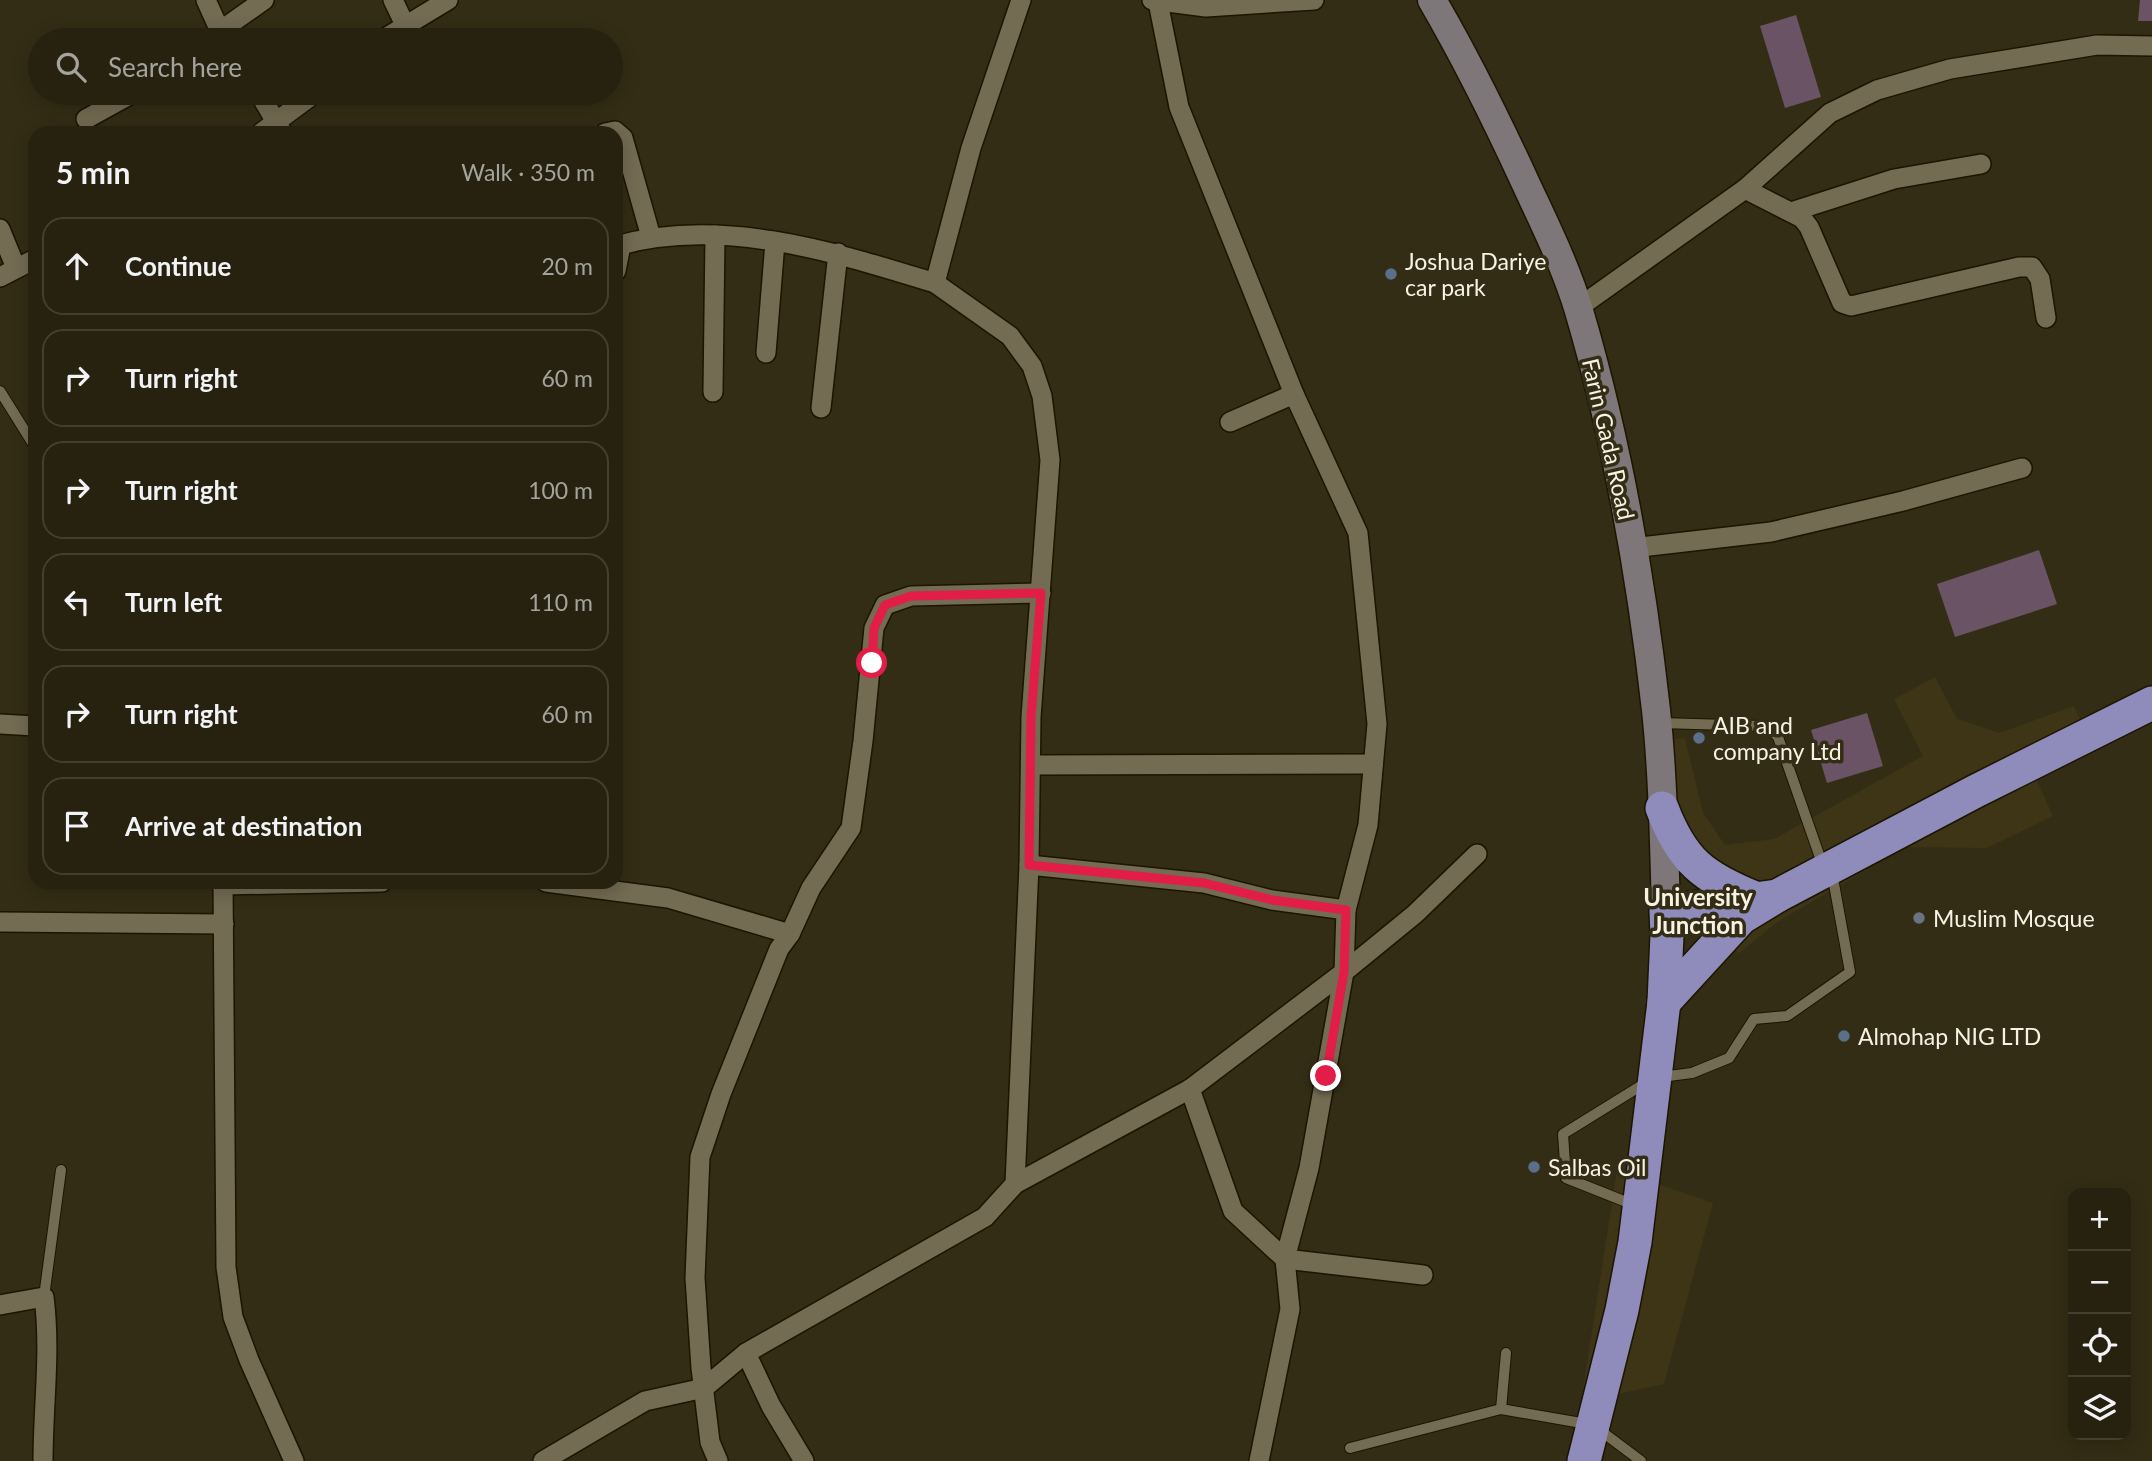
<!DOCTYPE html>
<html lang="en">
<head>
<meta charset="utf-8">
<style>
	:root { --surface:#272210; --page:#2f2a19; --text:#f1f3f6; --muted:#a4a49f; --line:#433f30 }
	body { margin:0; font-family:Lato,sans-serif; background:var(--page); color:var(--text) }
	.controls { position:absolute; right:21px; bottom:21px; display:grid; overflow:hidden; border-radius:14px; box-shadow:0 4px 18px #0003 }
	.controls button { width:63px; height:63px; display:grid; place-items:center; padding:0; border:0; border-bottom:2px solid var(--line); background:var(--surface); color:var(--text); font:35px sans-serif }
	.stop { position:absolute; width:21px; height:21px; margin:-16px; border:5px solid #e11d48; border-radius:50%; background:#fff }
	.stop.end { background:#e11d48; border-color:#fff; box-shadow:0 2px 7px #0008 }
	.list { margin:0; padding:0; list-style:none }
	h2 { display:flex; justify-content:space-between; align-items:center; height:91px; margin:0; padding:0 28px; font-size:30px }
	h2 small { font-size:23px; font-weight:400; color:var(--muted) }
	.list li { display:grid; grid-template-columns:46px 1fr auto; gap:21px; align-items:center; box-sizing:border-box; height:98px; margin:0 14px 14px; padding:0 14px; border:2px solid var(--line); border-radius:21px }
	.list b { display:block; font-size:26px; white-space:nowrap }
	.list em { font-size:23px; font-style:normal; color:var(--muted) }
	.icon { flex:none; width:38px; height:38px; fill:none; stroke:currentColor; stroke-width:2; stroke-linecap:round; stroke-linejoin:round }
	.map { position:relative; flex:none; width:2152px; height:1461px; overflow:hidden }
	.search { position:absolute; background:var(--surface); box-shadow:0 4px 18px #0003; left:28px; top:28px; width:595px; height:77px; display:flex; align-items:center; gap:18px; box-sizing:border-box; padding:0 24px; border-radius:38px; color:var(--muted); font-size:26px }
	.panel { position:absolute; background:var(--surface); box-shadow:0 4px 18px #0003; left:28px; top:126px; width:595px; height:763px; border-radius:21px }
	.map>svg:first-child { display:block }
	.built { fill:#3e3516 }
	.building { fill:#695364 }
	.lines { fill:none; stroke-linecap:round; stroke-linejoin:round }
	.service-casing { stroke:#1b1501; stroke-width:12 }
	.minor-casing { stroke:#1b1501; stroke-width:22 }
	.secondary-casing { stroke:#1b1501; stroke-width:31 }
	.trunk-casing { stroke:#1b1501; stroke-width:36 }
	.service { stroke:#736b52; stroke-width:10 }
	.minor { stroke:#736b52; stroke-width:19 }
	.secondary { stroke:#7e777a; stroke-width:28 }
	.trunk { stroke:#8f8cbc; stroke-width:33 }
	.route { stroke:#e11d48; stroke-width:9 }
	.service-dot { fill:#5c6f8a; stroke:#342d15; stroke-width:2.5 }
	.worship-dot { fill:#6b7280; stroke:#342d15; stroke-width:2.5 }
	.labels { text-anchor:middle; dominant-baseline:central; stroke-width:7; stroke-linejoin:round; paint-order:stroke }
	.poi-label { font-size:23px; fill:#f7f2e4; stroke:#342d15; text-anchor:start }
	.street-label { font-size:23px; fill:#f7f2e4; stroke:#342d15 }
	.neighbourhood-label { font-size:24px; font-weight:bold; fill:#f7f2e4; stroke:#342d15 }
</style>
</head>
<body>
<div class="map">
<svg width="2152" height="1461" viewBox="0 0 2152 1461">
	<rect width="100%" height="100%" fill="#342d15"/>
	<g class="built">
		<polygon points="1935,677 1957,719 1999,733 2074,706 2092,746 2034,774 2053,816 1987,848 1905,847 1776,923 1738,954 1673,818 1667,740 1685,738 1703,813 1725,845 1774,839 1923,756 1894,699"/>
		<polygon points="1617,1170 1713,1203 1664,1384 1581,1402"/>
	</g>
	<g class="building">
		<polygon points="2140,0 2152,0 2152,21 2138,21"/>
		<polygon points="1796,15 1821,97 1785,108 1760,26"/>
		<polygon points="2039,550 2057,604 1955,637 1937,584"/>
		<polygon points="1867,713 1883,766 1827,783 1811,730"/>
	</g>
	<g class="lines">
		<g class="service-casing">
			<g id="service">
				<polyline points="0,391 35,447"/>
				<polyline points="1661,723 1761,726 1770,729 1778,737 1823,866"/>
				<polyline points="1661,1077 1692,1073 1729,1058 1754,1019 1787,1016 1850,972 1832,873"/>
				<polyline points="1634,1205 1566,1178 1563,1134 1647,1082"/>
				<polyline points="44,1297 61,1170"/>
				<polyline points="1501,1409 1506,1353"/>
				<polyline points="1350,1448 1501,1409 1593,1425 1641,1461"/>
			</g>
		</g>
		<g class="minor-casing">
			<g id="minor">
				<polyline points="206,0 220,31 209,40"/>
				<polyline points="393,0 405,25"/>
				<polyline points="1152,0 1206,7 1314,0"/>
				<polyline points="226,40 220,31 264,0"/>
				<polyline points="382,40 448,0"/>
				<polyline points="259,93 282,132"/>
				<polyline points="86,119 133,93"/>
				<polyline points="261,133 315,93"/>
				<polyline points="605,133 615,131 623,138 651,237"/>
				<polyline points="1745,189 1802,218 1809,227 1842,303 1851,306 2019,267 2032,267 2040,279 2046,318"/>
				<polyline points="1791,212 1894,179 1981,164"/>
				<polyline points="0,229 16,268"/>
				<path d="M 616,246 C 722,216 834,252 935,283 L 971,148 L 1021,0"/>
				<polyline points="616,271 621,245"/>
				<polyline points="0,277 35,259"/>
				<polyline points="935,283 1010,336 1032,366 1042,396 1050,460 1031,717 1029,865 1015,1184"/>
				<polyline points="1578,308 1745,189 1830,113 1877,90 1950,69 2097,45 2152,46"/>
				<polyline points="766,353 775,242"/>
				<polyline points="713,392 715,235"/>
				<polyline points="821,408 838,253"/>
				<polyline points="1230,422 1294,394"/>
				<polyline points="1632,548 1771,532 1903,501 2022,468"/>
				<polyline points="0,724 35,726"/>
				<polyline points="1031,765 1373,764"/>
				<polyline points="1029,865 1204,883 1272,900 1346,910"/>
				<polyline points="223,882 226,1267 233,1317 249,1360 294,1461"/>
				<polyline points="546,882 668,898 790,934"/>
				<polyline points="222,885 382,882"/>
				<polyline points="0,922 224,924"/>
				<polyline points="1190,1089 1233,1211 1285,1259 1423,1275"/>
				<path d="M 0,1305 L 44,1297 C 51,1352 43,1406 43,1461"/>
				<polyline points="746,1353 771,1406 804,1461"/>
				<polyline points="543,1461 645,1401 704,1388 746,1353 985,1217 1015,1184 1190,1089 1344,972 1346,910 1368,825 1377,724 1358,533 1294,394 1179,107 1158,2"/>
				<polyline points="718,1461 710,1442 701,1368 695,1278 700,1157 721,1094 779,949 790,934 811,888 851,828 863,741 874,628 885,605 911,596 1041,593"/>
				<polyline points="1259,1461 1290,1309 1285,1259 1309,1168 1344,972 1415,914 1477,854"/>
			</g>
		</g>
		<g class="secondary-casing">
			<path id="secondary" d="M 1432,0 C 1467,60 1497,121 1526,184 C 1545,225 1566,267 1579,311 C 1617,440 1641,576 1656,710 C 1663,776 1664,844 1666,911"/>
		</g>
		<g class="trunk-casing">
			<g id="trunk">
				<path d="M 1662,808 C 1682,861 1703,877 1755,898"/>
				<polyline points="1664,1002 1741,918 1777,896 1976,791 2152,703"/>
				<polyline points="1584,1461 1622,1310 1635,1242 1664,1002 1667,935 1666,911 1777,896"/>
			</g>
		</g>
		<use href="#service" class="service"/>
		<use href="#minor" class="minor"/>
		<use href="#secondary" class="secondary"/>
		<use href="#trunk" class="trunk"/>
	</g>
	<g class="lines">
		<polyline class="route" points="872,663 874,628 885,605 911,596 1041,593 1031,717 1029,865 1204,883 1272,900 1346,910 1344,972 1326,1076"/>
	</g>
	<g class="service-dot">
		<circle cx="1391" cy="274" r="7"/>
		<circle cx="1699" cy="738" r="7"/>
		<circle cx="1844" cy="1036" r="7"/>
		<circle cx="1534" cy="1167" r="7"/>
	</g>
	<circle class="worship-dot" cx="1919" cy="918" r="7"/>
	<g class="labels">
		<g class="poi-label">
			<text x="1405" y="261">Joshua Dariye<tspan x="1405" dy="26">car park</tspan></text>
			<text x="1713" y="725">AIB and<tspan x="1713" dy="26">company Ltd</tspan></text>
			<text x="1933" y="918">Muslim Mosque</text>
			<text x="1858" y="1036">Almohap NIG LTD</text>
			<text x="1548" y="1167">Salbas Oil</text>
		</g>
		<g class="street-label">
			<text transform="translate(1609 439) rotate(77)">Farin Gada Road</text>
		</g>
		<g class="neighbourhood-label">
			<text x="1698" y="896">University<tspan x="1698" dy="28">Junction</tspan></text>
		</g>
	</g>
</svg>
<div class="controls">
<button>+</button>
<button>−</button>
<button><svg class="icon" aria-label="locate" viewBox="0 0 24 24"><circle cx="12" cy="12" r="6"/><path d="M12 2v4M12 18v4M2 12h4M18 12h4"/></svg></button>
<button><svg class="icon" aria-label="layers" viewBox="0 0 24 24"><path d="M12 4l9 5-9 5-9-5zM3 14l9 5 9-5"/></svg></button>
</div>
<div class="stop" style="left:872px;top:663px"></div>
<div class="stop end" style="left:1326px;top:1076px"></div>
<div class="search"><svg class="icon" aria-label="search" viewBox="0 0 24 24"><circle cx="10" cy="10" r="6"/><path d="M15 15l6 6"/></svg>Search here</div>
<section class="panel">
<h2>5 min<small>Walk · 350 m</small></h2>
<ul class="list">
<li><svg class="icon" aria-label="ahead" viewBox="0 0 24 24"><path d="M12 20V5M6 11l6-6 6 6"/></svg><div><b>Continue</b></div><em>20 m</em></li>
<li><svg class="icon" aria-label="right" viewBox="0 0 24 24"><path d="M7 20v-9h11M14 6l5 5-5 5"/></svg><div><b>Turn right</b></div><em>60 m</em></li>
<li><svg class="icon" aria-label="right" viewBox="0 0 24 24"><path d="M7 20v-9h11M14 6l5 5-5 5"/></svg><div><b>Turn right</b></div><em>100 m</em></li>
<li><svg class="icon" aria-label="left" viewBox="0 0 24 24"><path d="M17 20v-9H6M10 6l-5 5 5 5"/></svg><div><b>Turn left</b></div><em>110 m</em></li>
<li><svg class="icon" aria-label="right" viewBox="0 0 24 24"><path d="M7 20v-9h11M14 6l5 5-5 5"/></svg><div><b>Turn right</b></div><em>60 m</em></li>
<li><svg class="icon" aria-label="arrive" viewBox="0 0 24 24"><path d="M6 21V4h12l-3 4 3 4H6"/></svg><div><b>Arrive at destination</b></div></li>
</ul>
</section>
</div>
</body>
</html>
